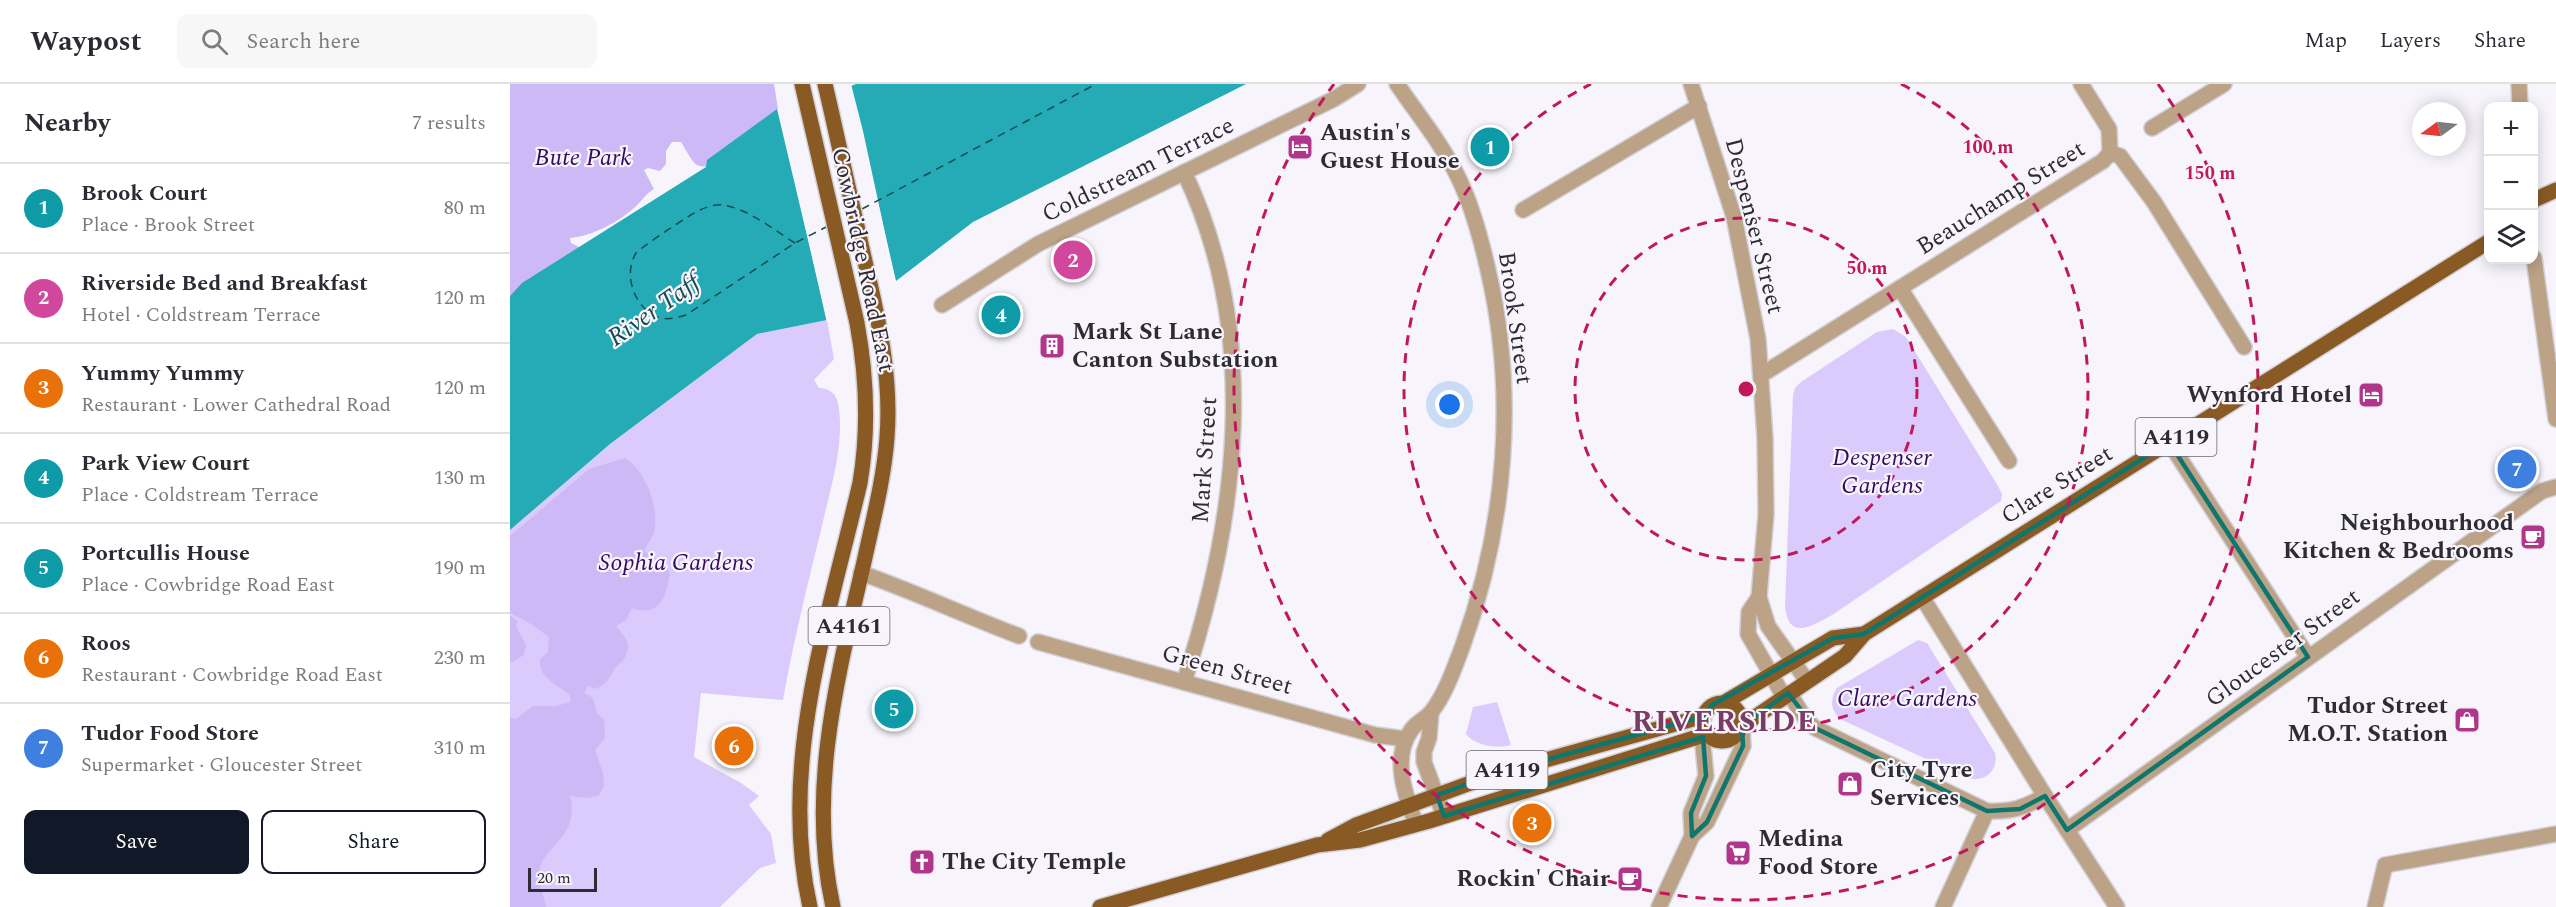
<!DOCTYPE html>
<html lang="en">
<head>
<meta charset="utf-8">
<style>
	:root { --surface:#fff; --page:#f7f7f7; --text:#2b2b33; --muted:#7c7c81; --line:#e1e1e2; --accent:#111827 }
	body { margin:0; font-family:Spectral,serif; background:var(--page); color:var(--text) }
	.controls { position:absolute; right:18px; top:18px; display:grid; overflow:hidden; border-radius:12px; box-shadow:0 3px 15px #0003 }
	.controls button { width:54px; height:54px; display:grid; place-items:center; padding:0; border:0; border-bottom:2px solid var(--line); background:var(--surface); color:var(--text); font:30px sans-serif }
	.compass { position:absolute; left:1902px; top:18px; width:54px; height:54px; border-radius:50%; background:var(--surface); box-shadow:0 3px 15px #0003; rotate:255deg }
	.scale { position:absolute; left:18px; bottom:15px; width:69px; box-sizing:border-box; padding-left:6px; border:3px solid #2e2b36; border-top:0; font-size:16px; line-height:21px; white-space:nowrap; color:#2e2b36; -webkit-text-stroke:4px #f7f5fb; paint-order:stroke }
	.you { position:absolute; left:940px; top:321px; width:21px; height:21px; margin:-15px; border:4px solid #fff; border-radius:50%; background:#1a73e8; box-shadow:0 0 0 9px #1a73e833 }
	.badge { display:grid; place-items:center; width:39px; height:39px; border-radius:50%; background:var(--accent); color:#fff; font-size:20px; font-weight:700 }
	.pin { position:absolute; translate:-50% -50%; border:3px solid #fff; box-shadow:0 2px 6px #0006 }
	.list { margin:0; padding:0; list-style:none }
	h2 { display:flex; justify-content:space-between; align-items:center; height:78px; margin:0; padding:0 24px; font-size:26px }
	h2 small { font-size:20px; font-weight:400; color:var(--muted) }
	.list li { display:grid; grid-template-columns:39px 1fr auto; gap:18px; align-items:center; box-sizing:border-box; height:90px; padding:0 24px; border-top:2px solid var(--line) }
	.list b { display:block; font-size:22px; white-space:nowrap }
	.list p { margin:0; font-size:20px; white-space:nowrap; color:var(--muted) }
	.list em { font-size:20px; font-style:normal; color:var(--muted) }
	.actions { display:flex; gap:12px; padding:18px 24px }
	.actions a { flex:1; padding:14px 0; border:2px solid var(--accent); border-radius:12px; text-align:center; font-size:21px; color:var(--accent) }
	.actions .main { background:var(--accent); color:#fff }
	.icon { flex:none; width:33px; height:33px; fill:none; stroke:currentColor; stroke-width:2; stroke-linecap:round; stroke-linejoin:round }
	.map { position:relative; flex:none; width:2046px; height:823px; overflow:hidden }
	header { display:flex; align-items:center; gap:36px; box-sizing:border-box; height:84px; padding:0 30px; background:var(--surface); border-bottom:2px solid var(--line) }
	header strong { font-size:28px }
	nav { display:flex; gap:33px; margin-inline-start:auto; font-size:21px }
	.search { width:420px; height:54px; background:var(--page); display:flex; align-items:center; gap:15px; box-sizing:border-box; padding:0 21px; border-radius:12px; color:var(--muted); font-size:22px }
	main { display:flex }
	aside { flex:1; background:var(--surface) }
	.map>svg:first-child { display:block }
	.green { fill:#dacbfc }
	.forest { fill:#ccb9f6 }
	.water { fill:#24abb5 }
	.pier { fill:#f7f5fb }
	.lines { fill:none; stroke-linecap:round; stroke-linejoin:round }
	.ferry { stroke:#164c50; stroke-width:1.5; stroke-dasharray:8 6; stroke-linecap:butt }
	.minor-casing { stroke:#d3d1d8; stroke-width:18 }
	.major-casing { stroke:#d3d1d8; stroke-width:18 }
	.minor { stroke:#bca287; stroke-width:15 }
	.major { stroke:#895a24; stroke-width:15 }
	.marked { fill:none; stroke:#0f766e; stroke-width:4.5; stroke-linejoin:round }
	.ring { fill:none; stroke:#c2185b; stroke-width:3; stroke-dasharray:10 8 }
	.labels { text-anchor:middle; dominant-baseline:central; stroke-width:4.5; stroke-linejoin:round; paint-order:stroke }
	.shield { fill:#f7f5fb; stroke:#6a6871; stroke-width:1.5 }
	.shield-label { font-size:22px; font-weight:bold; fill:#2e2b36 }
	.poi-label { font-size:24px; font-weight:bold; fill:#2e2b36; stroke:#f7f5fb; text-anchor:start }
	.park-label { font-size:24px; font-style:italic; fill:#360962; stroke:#f7f5fb }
	.street-label { font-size:24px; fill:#2e2b36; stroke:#f7f5fb }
	.water-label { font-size:26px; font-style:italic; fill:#164c50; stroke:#f7f5fb }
	.district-label { font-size:30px; font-weight:bold; letter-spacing:1.5px; fill:#793c64; stroke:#f7f5fb }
	.centre { fill:#c2185b; stroke:#f7f5fb; stroke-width:3 }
	.ring-label { font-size:18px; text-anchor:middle; font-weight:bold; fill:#c2185b; stroke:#f7f5fb; stroke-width:4.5; stroke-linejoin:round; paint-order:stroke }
</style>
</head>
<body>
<header>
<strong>Waypost</strong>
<div class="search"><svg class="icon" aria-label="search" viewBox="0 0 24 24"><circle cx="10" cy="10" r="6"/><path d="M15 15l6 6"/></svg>Search here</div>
<nav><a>Map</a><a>Layers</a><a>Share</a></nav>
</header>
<main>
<aside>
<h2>Nearby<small>7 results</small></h2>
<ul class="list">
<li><span class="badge" style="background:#0f9aa8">1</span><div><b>Brook Court</b><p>Place · Brook Street</p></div><em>80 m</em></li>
<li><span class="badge" style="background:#d1479c">2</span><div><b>Riverside Bed and Breakfast</b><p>Hotel · Coldstream Terrace</p></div><em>120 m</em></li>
<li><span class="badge" style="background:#e8710a">3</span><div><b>Yummy Yummy</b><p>Restaurant · Lower Cathedral Road</p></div><em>120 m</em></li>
<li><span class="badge" style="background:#0f9aa8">4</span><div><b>Park View Court</b><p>Place · Coldstream Terrace</p></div><em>130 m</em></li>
<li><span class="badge" style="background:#0f9aa8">5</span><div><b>Portcullis House</b><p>Place · Cowbridge Road East</p></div><em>190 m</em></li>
<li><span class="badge" style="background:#e8710a">6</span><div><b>Roos</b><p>Restaurant · Cowbridge Road East</p></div><em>230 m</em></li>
<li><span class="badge" style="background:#3f7fe0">7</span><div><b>Tudor Food Store</b><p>Supermarket · Gloucester Street</p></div><em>310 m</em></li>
</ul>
<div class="actions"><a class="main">Save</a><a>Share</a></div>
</aside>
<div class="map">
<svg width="2046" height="823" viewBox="0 0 2046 823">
	<rect width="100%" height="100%" fill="#f7f5fb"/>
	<g class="green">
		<path d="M 317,236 L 324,275 L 304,296 L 309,304 C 319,304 327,310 328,320 C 336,358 319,409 311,446 C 297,503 283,559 273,616 L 191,609 L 184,673 L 231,699 L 249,712 L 239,721 L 261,750 L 266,779 L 250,784 L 210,823 L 0,823 L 0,446 L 100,360 L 247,250 Z"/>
		<path d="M 1383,245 L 1396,253 L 1488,402 L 1492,410 L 1491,417 L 1322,531 C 1302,542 1279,557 1275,523 L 1283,311 L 1285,304 L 1291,298 L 1367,248 Z"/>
		<path d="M 1408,556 L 1417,559 L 1485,669 C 1489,687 1474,699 1457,694 L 1330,635 C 1320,625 1320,615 1327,604 Z"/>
		<path d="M 987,618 L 1001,661 C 988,665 965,662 956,650 L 963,623 Z"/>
	</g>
	<g class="forest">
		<path d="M 0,0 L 264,0 L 268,25 L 216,82 C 182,83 188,86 171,58 L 162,58 L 156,67 L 156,80 L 150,87 L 138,84 L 134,86 L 144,105 C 135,110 131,118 124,124 C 107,139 82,152 60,154 L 61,159 L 73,165 L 0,212 Z"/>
		<path d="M 115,374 C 135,386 152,427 143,451 C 141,456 136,461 134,467 L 154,479 L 160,490 C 156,512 150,534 122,524 L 116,536 L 106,542 C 115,553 123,560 114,575 C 111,579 106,582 104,586 C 98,596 97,600 85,605 L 78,602 L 74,609 L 83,614 L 87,629 L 94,635 L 95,654 L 85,666 L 93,689 L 94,703 L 88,712 L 77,714 L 60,712 C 71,756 29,762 29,791 C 29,801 34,813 36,823 L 0,823 L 0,633 L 6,635 L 23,622 L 46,622 L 61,618 L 59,610 C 46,600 28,594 30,575 L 38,568 L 39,553 L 21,540 L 0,529 L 0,452 L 79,385 Z"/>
		<polygon points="0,532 8,537 6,542 16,561 14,571 0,579"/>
	</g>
	<g class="water">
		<polygon points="346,0 736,0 463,138 386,197 341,2"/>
		<polygon points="267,25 317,236 247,250 100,360 0,446 0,212 12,199 196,83 197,76"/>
	</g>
	<g class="pier">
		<polygon points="339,0 341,0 353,47 386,200 383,198"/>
		<polygon points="268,22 272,29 284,77 319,236 317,239"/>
	</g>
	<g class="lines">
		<g class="ferry">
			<polyline points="352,125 586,0"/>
			<path d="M 285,159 C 262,145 239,125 213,121 C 206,120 196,123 190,126 C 182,129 130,164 126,169 C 113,190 124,222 145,232 C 156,237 166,234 176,231 L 285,159 L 318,142"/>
		</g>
		<g class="minor-casing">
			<g id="minor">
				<path d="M 887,0 C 908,31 933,61 949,95 C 963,124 971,155 978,186 C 1007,310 996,441 953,561 C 945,582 936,609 922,627 C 917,634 907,638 902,645 C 881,673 895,711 906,740"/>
				<polyline points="1181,0 1224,133 1248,255 1255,354 1256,430 1249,513 1258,542 1297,597"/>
				<polyline points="1571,0 1599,45 1600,69"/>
				<polyline points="2009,0 2010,22"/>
				<polyline points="1642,44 1714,0"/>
				<polyline points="1600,69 1610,72 1644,118 1734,263"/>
				<polyline points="1013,126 1189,22"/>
				<polyline points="2024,174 2046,335"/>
				<polyline points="1390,204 1499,377"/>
				<polyline points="432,221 528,160 824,15 848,0"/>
				<polyline points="1251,291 1593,77 1600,69"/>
				<polyline points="1659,358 1798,573"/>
				<path d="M 351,489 C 405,508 456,532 509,552"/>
				<polyline points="1249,513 1239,528 1238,550 1274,613"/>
				<polyline points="1412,513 1535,712"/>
				<polyline points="528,558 865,651 896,655"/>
				<path d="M 674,598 C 728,434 751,248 674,88"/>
				<path d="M 1279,609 L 1296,636 L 1305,644 L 1477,727 C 1503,728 1513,724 1535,712 L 1607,823"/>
				<polyline points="921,629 919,654 914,668 914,678 934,732"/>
				<polyline points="1557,746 2032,407 2046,403"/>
				<polyline points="1182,752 1181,729 1196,692 1193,662 1197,650"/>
				<polyline points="1149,823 1182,752 1197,738 1233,662 1232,642"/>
				<polyline points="1433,823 1477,727"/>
				<polyline points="1865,823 1875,781 2046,750"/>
			</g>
		</g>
		<g class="major-casing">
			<g id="major">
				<path d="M 292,0 L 347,239 C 357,293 359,345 350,399 C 318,536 268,682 300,823"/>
				<path d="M 315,0 C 328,56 340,112 353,169 C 367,229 382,290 377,353 C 374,395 363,436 354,478 C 328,591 297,706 323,823"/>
				<polyline points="2024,116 2046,106"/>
				<polyline points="1215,618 1323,554 1354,550"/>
				<circle cx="1212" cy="638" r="19"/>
				<polyline points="1232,642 1335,572 1354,550 1978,158"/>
				<polyline points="818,756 846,741 985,690 1194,632"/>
				<polyline points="590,823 807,761 850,756 919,737 1197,650"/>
			</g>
		</g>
		<use href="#minor" class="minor"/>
		<use href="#major" class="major"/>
	</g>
	<path class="marked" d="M 1659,358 L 1798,573 L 1557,746 L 1535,712 L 1510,725 L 1477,727 L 1305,644 L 1278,609 L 1232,642 L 1233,662 L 1197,738 L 1182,752 L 1181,729 L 1196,692 L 1193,653 L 934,732 L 927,711 L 985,690 L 1194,632 L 1202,621 L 1323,554 L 1354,550 Z"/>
	<g class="ring">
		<circle cx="1236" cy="305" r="171"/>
		<path d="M1391 0A342 342 0 1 1 1081 0"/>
		<path d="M1648 0A512 512 0 1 1 824 0"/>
	</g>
	<defs>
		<g id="hotel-square" transform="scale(1.35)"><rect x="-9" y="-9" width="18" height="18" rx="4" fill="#af368b" stroke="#f7f5fb"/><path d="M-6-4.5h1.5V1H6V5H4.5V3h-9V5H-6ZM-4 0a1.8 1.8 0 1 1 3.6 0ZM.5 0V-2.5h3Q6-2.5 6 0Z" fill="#fff"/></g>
		<g id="building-square" transform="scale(1.35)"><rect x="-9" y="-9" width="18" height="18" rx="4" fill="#af368b" stroke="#f7f5fb"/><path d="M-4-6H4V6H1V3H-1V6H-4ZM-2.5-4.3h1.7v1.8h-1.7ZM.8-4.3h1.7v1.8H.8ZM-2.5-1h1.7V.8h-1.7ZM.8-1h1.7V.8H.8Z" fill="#fff"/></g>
		<g id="cafe-square" transform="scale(1.35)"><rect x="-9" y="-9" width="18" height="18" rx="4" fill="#af368b" stroke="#f7f5fb"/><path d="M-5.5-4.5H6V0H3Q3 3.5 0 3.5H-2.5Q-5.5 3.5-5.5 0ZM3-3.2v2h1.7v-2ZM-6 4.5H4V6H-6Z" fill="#fff"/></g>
		<g id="shop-square" transform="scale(1.35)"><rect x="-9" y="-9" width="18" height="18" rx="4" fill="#af368b" stroke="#f7f5fb"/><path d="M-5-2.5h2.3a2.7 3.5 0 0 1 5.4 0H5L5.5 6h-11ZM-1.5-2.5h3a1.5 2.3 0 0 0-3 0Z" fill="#fff"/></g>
		<g id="supermarket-square" transform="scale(1.35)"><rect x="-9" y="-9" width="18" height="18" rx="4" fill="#af368b" stroke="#f7f5fb"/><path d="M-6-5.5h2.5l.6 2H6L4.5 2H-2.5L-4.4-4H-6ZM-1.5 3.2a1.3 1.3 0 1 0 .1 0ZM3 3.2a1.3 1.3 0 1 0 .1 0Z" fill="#fff"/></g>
		<g id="church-square" transform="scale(1.35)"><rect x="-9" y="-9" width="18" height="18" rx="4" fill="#af368b" stroke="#f7f5fb"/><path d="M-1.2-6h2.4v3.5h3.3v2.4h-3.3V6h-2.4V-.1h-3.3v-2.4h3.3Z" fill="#fff"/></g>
	</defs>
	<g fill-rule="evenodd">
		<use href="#hotel-square" x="790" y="63"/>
		<use href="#building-square" x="542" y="262"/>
		<use href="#hotel-square" x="1861" y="311"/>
		<use href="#cafe-square" x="2023" y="453"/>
		<use href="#shop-square" x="1957" y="636"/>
		<use href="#shop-square" x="1340" y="700"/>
		<use href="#supermarket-square" x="1228" y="769"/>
		<use href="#church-square" x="412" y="778"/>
		<use href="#cafe-square" x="1120" y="795"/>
	</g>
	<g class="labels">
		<g class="shield">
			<rect x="1625.5" y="334" width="81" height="38" rx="4.5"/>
			<rect x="298.5" y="523" width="81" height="38" rx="4.5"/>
			<rect x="956.5" y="667" width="81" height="38" rx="4.5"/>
		</g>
		<g class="shield-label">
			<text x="1666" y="353">A4119</text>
			<text x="339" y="542">A4161</text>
			<text x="997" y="686">A4119</text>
		</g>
		<g class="poi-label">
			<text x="810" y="49">Austin's<tspan x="810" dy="28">Guest House</tspan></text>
			<text x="562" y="248">Mark St Lane<tspan x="562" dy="28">Canton Substation</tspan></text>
			<text x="1842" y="311" text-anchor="end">Wynford Hotel</text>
			<text x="2004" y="439" text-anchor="end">Neighbourhood<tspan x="2004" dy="28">Kitchen &amp; Bedrooms</tspan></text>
			<text x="1938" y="622" text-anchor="end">Tudor Street<tspan x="1938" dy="28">M.O.T. Station</tspan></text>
			<text x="1360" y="686">City Tyre<tspan x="1360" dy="28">Services</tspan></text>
			<text x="1248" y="755">Medina<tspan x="1248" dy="28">Food Store</tspan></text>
			<text x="432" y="778">The City Temple</text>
			<text x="1100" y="795" text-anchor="end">Rockin' Chair</text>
		</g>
		<g class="park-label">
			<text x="73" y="74">Bute Park</text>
			<text x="1372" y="374">Despenser<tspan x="1372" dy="28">Gardens</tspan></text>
			<text x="166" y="479">Sophia Gardens</text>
			<text x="1397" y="615">Clare Gardens</text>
		</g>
		<g class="street-label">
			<text transform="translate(628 86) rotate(-26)">Coldstream Terrace</text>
			<text transform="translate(1491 114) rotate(-32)">Beauchamp Street</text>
			<text transform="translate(1244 142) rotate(76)">Despenser Street</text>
			<text transform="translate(353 176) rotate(78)">Cowbridge Road East</text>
			<text transform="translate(1005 234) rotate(82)">Brook Street</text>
			<text transform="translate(695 376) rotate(-86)">Mark Street</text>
			<text transform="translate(1547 401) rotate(-32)">Clare Street</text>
			<text transform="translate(1773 564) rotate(-36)">Gloucester Street</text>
			<text transform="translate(717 586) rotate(15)">Green Street</text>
		</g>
		<g class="water-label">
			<text transform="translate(144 226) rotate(-35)">River Taff</text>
		</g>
		<g class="district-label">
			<text x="1215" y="638">RIVERSIDE</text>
		</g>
	</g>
	<circle cx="1236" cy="305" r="9" class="centre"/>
	<g class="ring-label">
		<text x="1478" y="69">100 m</text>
		<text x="1700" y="95">150 m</text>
		<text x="1357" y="190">50 m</text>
	</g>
</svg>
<div class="controls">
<button>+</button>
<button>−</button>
<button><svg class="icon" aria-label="layers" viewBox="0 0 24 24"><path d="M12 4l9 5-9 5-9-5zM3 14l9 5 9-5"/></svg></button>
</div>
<svg class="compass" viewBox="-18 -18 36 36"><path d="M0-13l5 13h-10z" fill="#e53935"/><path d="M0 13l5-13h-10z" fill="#7c7c81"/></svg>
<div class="scale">20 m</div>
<div class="you"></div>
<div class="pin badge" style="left:980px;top:63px;background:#0f9aa8">1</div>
<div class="pin badge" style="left:563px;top:176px;background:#d1479c">2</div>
<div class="pin badge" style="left:1022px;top:739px;background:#e8710a">3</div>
<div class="pin badge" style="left:491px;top:231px;background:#0f9aa8">4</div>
<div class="pin badge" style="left:384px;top:625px;background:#0f9aa8">5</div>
<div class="pin badge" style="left:224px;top:662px;background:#e8710a">6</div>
<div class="pin badge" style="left:2007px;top:385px;background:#3f7fe0">7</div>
</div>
</main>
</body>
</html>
